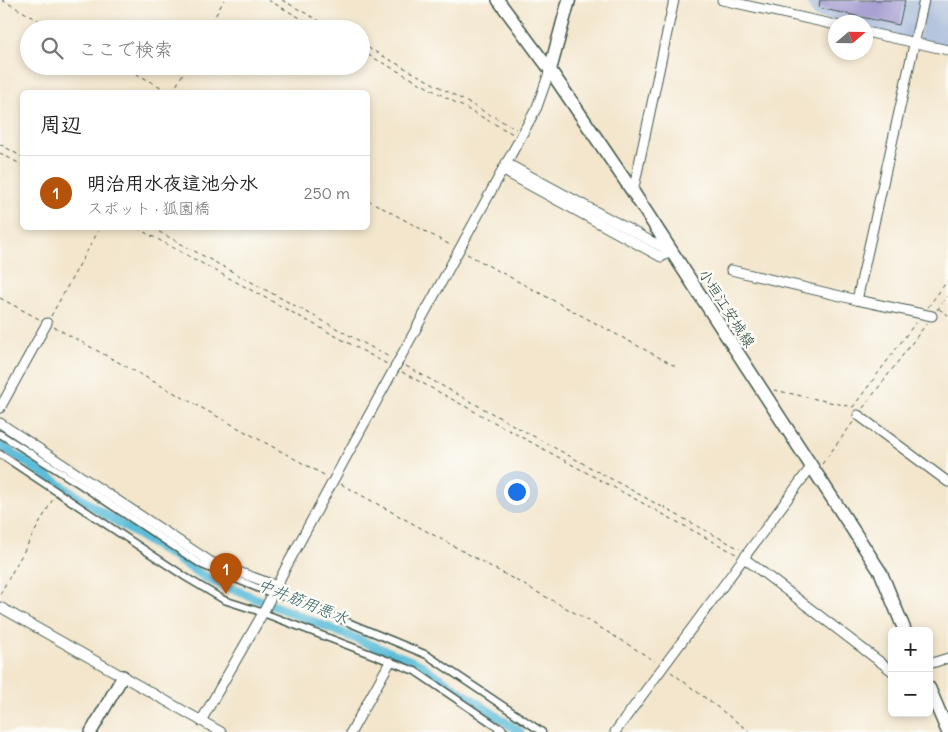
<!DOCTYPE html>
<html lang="ja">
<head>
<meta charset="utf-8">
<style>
	:root { --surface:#fff; --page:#f2f2f2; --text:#222; --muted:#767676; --line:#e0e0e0; --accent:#b45309 }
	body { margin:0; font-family:Delius,"Klee One",sans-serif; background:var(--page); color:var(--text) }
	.controls { position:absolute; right:15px; bottom:15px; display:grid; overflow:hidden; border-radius:8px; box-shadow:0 2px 8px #0003 }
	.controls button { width:45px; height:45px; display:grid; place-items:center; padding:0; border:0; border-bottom:1px solid var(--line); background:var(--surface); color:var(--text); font:25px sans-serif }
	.compass { position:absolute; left:828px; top:15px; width:45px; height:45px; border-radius:50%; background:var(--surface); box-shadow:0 2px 8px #0003; rotate:70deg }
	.you { position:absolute; left:516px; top:491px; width:18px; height:18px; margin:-12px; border:4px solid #fff; border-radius:50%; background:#1a73e8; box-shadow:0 0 0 8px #1a73e833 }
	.badge { display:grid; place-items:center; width:32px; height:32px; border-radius:50%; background:var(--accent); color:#fff; font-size:16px; font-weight:700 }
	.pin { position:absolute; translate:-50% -41px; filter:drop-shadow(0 1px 2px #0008) }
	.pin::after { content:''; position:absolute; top:26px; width:18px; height:15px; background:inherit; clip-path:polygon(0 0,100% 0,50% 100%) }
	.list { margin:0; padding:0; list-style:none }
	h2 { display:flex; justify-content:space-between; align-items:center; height:65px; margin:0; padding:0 20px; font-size:21px }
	h2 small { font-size:16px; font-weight:400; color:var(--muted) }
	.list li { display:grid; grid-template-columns:32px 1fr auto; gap:15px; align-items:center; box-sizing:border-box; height:75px; padding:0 20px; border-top:1px solid var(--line) }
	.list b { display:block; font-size:19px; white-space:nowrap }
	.list p { margin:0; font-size:16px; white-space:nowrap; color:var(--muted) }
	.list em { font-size:16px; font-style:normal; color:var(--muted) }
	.icon { flex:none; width:28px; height:28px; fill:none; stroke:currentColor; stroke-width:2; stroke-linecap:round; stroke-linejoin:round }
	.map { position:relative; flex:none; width:948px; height:732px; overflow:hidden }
	.search { position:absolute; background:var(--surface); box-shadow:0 2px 8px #0003; left:20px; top:20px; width:350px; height:55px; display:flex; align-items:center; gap:12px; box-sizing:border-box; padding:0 18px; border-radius:28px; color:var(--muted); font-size:19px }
	.panel { position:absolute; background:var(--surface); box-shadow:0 2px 8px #0003; left:20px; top:90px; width:350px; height:140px; border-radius:8px }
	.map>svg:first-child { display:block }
	.industrial { fill:#b6c5de }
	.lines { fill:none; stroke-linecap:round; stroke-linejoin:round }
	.canal { stroke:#5cbdda; stroke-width:9 }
	.building { fill:#a59dd0 }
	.pedestrian-casing { stroke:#3f564b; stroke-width:9 }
	.minor-casing { stroke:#3f564b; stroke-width:11 }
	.tertiary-casing { stroke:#3f564b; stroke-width:14 }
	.secondary-casing { stroke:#3f564b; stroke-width:15 }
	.path { stroke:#3f564b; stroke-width:1; stroke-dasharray:4 4; stroke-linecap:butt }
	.pedestrian { stroke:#fff; stroke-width:6 }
	.minor { stroke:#fff; stroke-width:9 }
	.tertiary { stroke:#fff; stroke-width:11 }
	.secondary { stroke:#fff; stroke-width:12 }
	.labels { text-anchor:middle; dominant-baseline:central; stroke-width:5; stroke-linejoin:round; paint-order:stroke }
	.street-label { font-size:15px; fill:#1f3d34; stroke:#fdfcf7 }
	.water-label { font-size:16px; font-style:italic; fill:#316366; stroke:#fdfcf7 }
</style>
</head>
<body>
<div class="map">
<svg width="948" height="732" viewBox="0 0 948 732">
	<rect width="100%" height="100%" fill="#fdfcf7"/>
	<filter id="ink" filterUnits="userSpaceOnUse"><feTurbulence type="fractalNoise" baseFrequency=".02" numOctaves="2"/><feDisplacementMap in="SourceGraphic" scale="10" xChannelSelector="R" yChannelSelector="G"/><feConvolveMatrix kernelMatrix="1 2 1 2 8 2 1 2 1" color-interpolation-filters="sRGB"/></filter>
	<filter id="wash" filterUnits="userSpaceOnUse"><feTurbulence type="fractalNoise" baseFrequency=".0096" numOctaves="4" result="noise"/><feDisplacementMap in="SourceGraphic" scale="20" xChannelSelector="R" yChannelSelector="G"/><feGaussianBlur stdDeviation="1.12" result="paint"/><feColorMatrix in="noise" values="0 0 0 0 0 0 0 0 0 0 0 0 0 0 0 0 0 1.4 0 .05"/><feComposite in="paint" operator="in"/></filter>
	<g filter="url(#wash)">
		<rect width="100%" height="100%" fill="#f3e6cd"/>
		<g class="industrial">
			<polygon points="805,0 920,0 912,37 909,39 866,28 866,22 840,22 814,17"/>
			<polygon points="927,0 948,0 948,46 921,40 919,37"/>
		</g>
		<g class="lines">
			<polyline class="canal" points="0,445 95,508 210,580 419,664 520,732"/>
		</g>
		<g id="blocks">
			<polygon class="building" points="820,0 905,0 899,25 819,8"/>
		</g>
	</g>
	<g filter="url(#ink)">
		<use href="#blocks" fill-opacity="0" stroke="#3f564b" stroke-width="1"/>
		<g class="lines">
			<g class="pedestrian-casing">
				<g id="pedestrian">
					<polyline points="0,434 81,485 202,565 272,594 292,599 427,655 542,732"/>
					<polyline points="0,454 187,578 224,600 258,611 415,671 505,732"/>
				</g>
			</g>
			<g class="minor-casing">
				<g id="minor">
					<polyline points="722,0 836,25"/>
					<polyline points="924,0 857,300 932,316"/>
					<polyline points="866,32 948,50"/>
					<polyline points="506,163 671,252"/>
					<polyline points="502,170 661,257 671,252"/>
					<polyline points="633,192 674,0"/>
					<polyline points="731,270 857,300"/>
					<polyline points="0,408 47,323"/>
					<polyline points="858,415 948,482"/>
					<polyline points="0,423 211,562 277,586"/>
					<polyline points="744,558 892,671"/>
					<polyline points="0,607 221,732"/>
					<polyline points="929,664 948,658"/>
					<polyline points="201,721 263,613 285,569 537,107 550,70"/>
					<polyline points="351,732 390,662"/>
					<polyline points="499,732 501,729"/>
					<polyline points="615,732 811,467"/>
				</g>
			</g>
			<g class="tertiary-casing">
				<g id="tertiary">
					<polyline points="498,0 550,70"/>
					<polyline points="91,732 123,676"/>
				</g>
			</g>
			<g class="secondary-casing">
				<g id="secondary">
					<polyline points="569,0 550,70 633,192 881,573 905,631"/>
					<polyline points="929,688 948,732"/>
				</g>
			</g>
			<g class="path">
				<polyline points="2,0 54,29"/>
				<polyline points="268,0 320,29"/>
				<polyline points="282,0 334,29"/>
				<polyline points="208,29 224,0"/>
				<polyline points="361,44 516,129"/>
				<polyline points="361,51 513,134"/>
				<polyline points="122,66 170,92"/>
				<polyline points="173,92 187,66"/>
				<polyline points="0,144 22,157"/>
				<polyline points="0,153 22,165"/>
				<polyline points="368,200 452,246"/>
				<polyline points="137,228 387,364"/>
				<polyline points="152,228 391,358"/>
				<polyline points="467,254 677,367"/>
				<polyline points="0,298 39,319"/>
				<polyline points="928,307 948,280"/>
				<polyline points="939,309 948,315"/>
				<polyline points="937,310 948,295"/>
				<polyline points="51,316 100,228"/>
				<polyline points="54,327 326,476"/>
				<polyline points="406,366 664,508"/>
				<polyline points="402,372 736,554"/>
				<polyline points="774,390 853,407 916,322"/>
				<polyline points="863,408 927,323"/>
				<polyline points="822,464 854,421"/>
				<polyline points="341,484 586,619 655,661"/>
				<polyline points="665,506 664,508 740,549"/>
				<polyline points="0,594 53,499"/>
				<polyline points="671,672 750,732"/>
			</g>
			<use href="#pedestrian" class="pedestrian"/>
			<use href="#minor" class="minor"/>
			<use href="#tertiary" class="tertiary"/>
			<use href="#secondary" class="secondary"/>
		</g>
	</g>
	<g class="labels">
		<g class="street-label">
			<text transform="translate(727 308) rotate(57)">小垣江安城線</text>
		</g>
		<g class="water-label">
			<text transform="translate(303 601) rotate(22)">中井筋用悪水</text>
		</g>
	</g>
</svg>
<div class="controls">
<button>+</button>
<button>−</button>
</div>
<svg class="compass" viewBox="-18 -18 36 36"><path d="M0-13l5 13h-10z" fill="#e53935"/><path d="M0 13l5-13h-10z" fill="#767676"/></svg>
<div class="you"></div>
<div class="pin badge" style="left:226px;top:594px">1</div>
<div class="search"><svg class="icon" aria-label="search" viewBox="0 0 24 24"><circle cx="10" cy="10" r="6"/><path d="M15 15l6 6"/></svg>ここで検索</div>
<section class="panel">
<h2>周辺<small></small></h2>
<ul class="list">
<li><span class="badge">1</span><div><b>明治用水夜這池分水</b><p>スポット · 狐園橋</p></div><em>250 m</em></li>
</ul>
</section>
</div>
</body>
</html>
